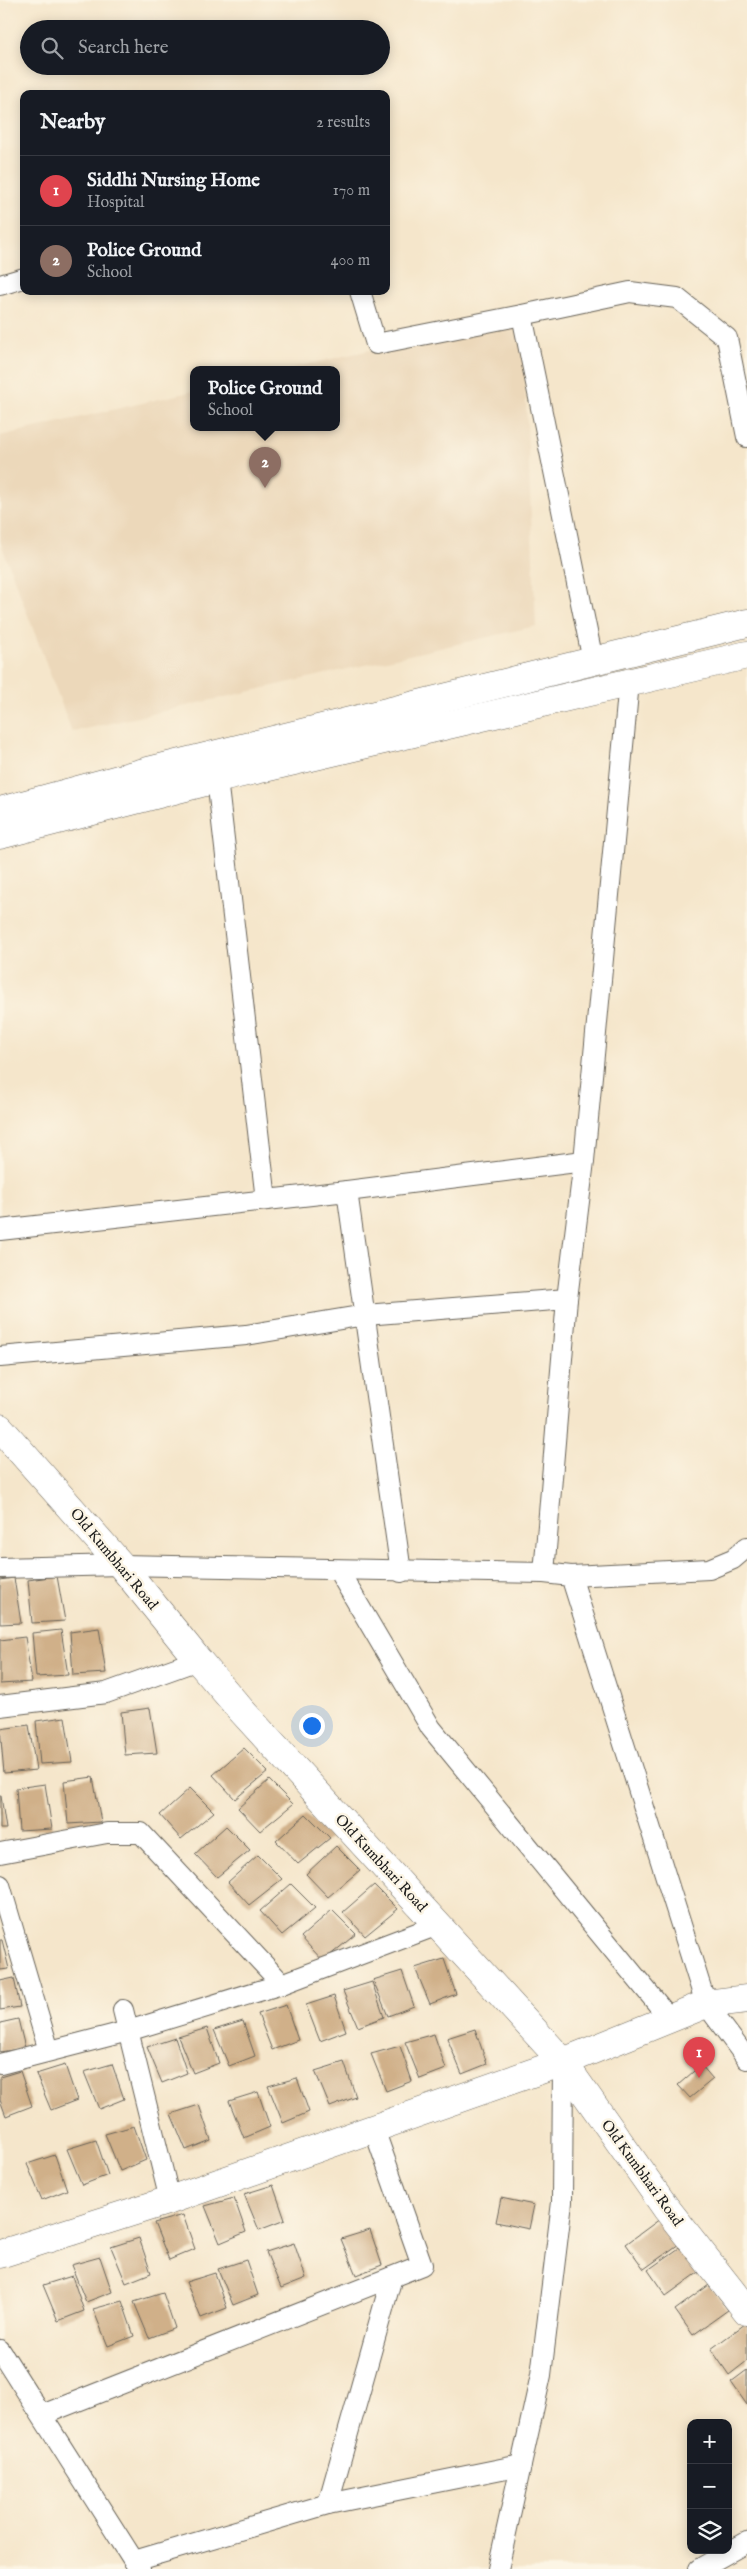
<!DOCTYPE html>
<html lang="en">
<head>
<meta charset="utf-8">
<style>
	:root { --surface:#171b24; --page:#242831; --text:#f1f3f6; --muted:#9ea1a6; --line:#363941; --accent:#d1495b }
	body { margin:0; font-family:"IM FELL English",serif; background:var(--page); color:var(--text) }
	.controls { position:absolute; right:15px; bottom:15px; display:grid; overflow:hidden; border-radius:10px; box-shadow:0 2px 12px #0003 }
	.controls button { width:45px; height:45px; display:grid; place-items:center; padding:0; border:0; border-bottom:1px solid var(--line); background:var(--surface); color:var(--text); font:25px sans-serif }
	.you { position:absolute; left:311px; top:1725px; width:18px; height:18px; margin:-12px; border:4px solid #fff; border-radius:50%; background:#1a73e8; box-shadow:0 0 0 8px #1a73e833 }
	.badge { display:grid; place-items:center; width:32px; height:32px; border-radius:50%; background:var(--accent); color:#fff; font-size:16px; font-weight:700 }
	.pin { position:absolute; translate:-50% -41px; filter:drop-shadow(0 1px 2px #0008) }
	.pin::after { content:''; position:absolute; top:26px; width:18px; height:15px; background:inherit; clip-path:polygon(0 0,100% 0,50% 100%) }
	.popup { position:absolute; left:190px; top:366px; width:150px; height:65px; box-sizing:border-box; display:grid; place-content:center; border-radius:10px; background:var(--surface); filter:drop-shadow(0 1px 4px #0005); font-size:16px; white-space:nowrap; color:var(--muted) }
	.popup b { font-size:19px; color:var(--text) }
	.popup::after { content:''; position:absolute; left:50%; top:100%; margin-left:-10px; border:10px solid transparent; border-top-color:var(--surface) }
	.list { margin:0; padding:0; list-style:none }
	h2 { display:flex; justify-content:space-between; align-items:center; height:65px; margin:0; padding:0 20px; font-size:21px }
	h2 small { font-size:16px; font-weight:400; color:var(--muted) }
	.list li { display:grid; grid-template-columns:32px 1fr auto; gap:15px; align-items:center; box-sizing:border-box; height:70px; padding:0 20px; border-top:1px solid var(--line) }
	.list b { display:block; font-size:19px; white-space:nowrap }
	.list p { margin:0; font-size:16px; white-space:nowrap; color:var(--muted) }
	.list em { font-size:16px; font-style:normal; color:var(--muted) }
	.icon { flex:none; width:28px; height:28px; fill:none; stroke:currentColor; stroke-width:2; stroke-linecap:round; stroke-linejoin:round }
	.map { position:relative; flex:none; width:747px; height:2569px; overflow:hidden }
	.search { position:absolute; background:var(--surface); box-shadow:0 2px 12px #0003; left:20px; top:20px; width:370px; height:55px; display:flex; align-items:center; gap:12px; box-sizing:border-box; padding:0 18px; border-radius:28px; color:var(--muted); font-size:19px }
	.panel { position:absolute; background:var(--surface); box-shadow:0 2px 12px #0003; left:20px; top:90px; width:370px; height:205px; border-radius:10px }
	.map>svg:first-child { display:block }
	.built { fill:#ecd8ba }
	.building { fill:#d0b089 }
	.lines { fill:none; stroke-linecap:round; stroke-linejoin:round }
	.street-casing { stroke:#686359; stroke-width:22 }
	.secondary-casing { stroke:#686359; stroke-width:29 }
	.street { stroke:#fff; stroke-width:20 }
	.secondary { stroke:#fff; stroke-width:28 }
	.labels { text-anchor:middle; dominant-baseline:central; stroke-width:5; stroke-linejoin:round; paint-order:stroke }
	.street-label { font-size:15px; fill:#1c1c1c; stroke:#fcf5e5 }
</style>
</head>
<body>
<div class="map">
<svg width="747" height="2569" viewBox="0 0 747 2569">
	<rect width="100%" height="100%" fill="#fcf5e5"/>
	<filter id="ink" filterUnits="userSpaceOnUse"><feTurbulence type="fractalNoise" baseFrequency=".02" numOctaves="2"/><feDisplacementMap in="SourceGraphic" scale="10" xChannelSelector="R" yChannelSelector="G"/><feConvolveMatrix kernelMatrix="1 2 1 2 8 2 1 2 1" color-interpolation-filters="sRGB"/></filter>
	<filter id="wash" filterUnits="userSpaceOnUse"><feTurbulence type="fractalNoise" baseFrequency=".0096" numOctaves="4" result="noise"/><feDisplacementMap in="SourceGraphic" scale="20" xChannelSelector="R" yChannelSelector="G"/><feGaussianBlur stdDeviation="1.12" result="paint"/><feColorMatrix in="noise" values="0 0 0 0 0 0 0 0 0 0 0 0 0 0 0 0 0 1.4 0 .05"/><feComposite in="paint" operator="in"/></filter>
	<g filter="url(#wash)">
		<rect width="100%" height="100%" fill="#f5e6cb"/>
		<polygon class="built" points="522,315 536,626 72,732 0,541 0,436 194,391 194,427 336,427 336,369 288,369"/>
		<g id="blocks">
			<g class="building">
				<polygon points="57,1576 65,1621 32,1623 28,1580"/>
				<polygon points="14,1578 21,1623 0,1624 0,1580"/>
				<polygon points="99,1628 106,1673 73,1675 70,1632"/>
				<polygon points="61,1630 68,1675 36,1677 32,1633"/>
				<polygon points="25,1637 32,1682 0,1684 0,1640"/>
				<polygon points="150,1708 157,1753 125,1755 121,1712"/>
				<polygon points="65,1717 72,1762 40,1764 36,1721"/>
				<polygon points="29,1725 36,1770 4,1773 0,1729"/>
				<polygon points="244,1748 268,1772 235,1799 213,1775"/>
				<polygon points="93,1777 101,1822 68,1824 64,1781"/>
				<polygon points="269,1780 293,1804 260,1831 238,1808"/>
				<polygon points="45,1784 52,1829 19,1831 16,1788"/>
				<polygon points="190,1788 214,1812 181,1839 160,1815"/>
				<polygon points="0,1796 1,1796 6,1829 0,1829"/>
				<polygon points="306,1814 330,1838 298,1864 276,1841"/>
				<polygon points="226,1826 250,1850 217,1877 195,1854"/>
				<polygon points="336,1846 360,1870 328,1897 306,1874"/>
				<polygon points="258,1855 282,1879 249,1905 228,1882"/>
				<polygon points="291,1884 315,1908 282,1935 260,1911"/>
				<polygon points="374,1885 398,1909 365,1936 343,1912"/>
				<polygon points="332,1910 356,1934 323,1961 301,1937"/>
				<polygon points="0,1940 2,1940 9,1969 0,1970"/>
				<polygon points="444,1959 456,1994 430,2004 415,1968"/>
				<polygon points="402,1971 414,2006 388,2016 373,1980"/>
				<polygon points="14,1978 20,2007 0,2010 0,1981"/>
				<polygon points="372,1982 384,2017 358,2027 343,1991"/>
				<polygon points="334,1996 346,2031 320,2041 306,2005"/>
				<polygon points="286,2005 298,2040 272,2050 258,2014"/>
				<polygon points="18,2019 25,2048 0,2052 0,2023"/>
				<polygon points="243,2021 255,2056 229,2066 214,2030"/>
				<polygon points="207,2028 219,2063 193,2073 178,2037"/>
				<polygon points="475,2029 487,2064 462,2074 447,2038"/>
				<polygon points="434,2034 446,2069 420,2079 405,2042"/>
				<polygon points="175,2038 187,2073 162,2083 147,2047"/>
				<polygon points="400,2046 412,2081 386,2091 371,2054"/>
				<polygon points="344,2062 356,2097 330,2107 315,2071"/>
				<polygon points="112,2064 124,2099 99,2109 84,2072"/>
				<polygon points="65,2065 77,2100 51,2110 36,2074"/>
				<polygon points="701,2065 713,2079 690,2098 678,2085"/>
				<polygon points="20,2071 32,2106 6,2116 0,2100 0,2077"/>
				<polygon points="297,2078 309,2112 283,2123 268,2086"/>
				<polygon points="258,2092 270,2127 244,2138 229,2101"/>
				<polygon points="199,2105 211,2140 186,2150 171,2114"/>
				<polygon points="134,2126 146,2160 120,2171 105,2134"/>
				<polygon points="96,2140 108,2175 82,2185 67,2149"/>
				<polygon points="55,2155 67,2190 42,2200 27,2164"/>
				<polygon points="273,2185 285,2220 259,2230 244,2194"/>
				<polygon points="234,2198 246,2232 220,2243 205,2206"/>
				<polygon points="501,2198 534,2205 529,2229 496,2222"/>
				<polygon points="183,2215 195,2249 169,2260 154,2223"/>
				<polygon points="660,2219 679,2244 644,2269 626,2244"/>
				<polygon points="370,2230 382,2265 356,2275 341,2239"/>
				<polygon points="139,2238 151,2273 126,2283 111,2247"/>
				<polygon points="294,2243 306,2278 281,2288 266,2252"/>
				<polygon points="682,2246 702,2270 666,2296 648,2270"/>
				<polygon points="100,2257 112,2292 86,2302 71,2265"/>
				<polygon points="246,2260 258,2295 233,2305 218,2269"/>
				<polygon points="215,2273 227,2308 201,2318 186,2282"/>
				<polygon points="72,2276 84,2311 58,2321 43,2285"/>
				<polygon points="709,2285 728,2310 693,2335 675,2310"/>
				<polygon points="163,2293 175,2328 149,2338 134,2302"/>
				<polygon points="122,2301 134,2336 108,2346 93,2309"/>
				<polygon points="745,2324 747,2327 747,2361 729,2375 711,2349"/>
				<polygon points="747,2370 747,2405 731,2382"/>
			</g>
		</g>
	</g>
	<g filter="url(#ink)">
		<use href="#blocks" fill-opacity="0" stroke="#686359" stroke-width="1"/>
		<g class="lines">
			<g class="street-casing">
				<g id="street">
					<polyline points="0,285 24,278"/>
					<polyline points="360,291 376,344 522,315 593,661"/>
					<polyline points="522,315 630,292 677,298 727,338 747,437"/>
					<polyline points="217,779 266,1200"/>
					<polyline points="584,1161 629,682"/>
					<polyline points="347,1191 584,1161 567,1299 544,1573"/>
					<polyline points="0,1230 347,1191 401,1572"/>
					<polyline points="0,1357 246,1335 365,1315 567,1299"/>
					<polyline points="0,1568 121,1565 544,1573 571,1576 706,2004 747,2059"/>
					<polyline points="338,1570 431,1728 670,2019"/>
					<polyline points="571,1576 709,1569 733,1559 747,1547"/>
					<polyline points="0,1706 106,1693 198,1660"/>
					<polyline points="0,1853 107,1833 141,1833 282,1984 128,2031 0,2064"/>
					<polyline points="0,1885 49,2051"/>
					<polyline points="282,1984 438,1925"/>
					<polyline points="123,2010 170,2200"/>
					<polyline points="0,2350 139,2569"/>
					<polyline points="42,2415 422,2265 374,2129"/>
					<polyline points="328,2504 392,2277"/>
					<polyline points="134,2561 328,2504 521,2465"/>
					<polyline points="498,2569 541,2375 562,2202 563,2062"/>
					<polyline points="699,2569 747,2542"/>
				</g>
			</g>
			<g class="secondary-casing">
				<g id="secondary">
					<polyline points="0,811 148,771 747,623"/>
					<polyline points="0,835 217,779 747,655"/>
					<polyline points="0,1428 121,1565 198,1660 241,1710 563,2062 666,2208 747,2311"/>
					<polyline points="0,2254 170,2200 563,2062 706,2004 747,1999"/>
				</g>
			</g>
			<use href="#street" class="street"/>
			<use href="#secondary" class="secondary"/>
		</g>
	</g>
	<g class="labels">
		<g class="street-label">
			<text transform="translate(114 1559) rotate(50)">Old Kumbhari Road</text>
			<text transform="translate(381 1863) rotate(47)">Old Kumbhari Road</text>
			<text transform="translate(642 2173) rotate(54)">Old Kumbhari Road</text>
		</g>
	</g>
</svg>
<div class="controls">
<button>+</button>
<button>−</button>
<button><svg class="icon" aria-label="layers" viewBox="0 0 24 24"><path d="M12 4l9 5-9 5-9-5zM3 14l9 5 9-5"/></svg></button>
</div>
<div class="you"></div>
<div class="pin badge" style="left:699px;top:2078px;background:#e0444e">1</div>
<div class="pin badge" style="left:265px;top:488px;background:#8d6e63">2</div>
<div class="popup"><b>Police Ground</b>School</div>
<div class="search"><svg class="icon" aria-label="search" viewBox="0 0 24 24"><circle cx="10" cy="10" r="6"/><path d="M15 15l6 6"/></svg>Search here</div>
<section class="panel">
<h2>Nearby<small>2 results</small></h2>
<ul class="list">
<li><span class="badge" style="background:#e0444e">1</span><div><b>Siddhi Nursing Home</b><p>Hospital</p></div><em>170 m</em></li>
<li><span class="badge" style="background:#8d6e63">2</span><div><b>Police Ground</b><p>School</p></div><em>400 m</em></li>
</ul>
</section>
</div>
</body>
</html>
